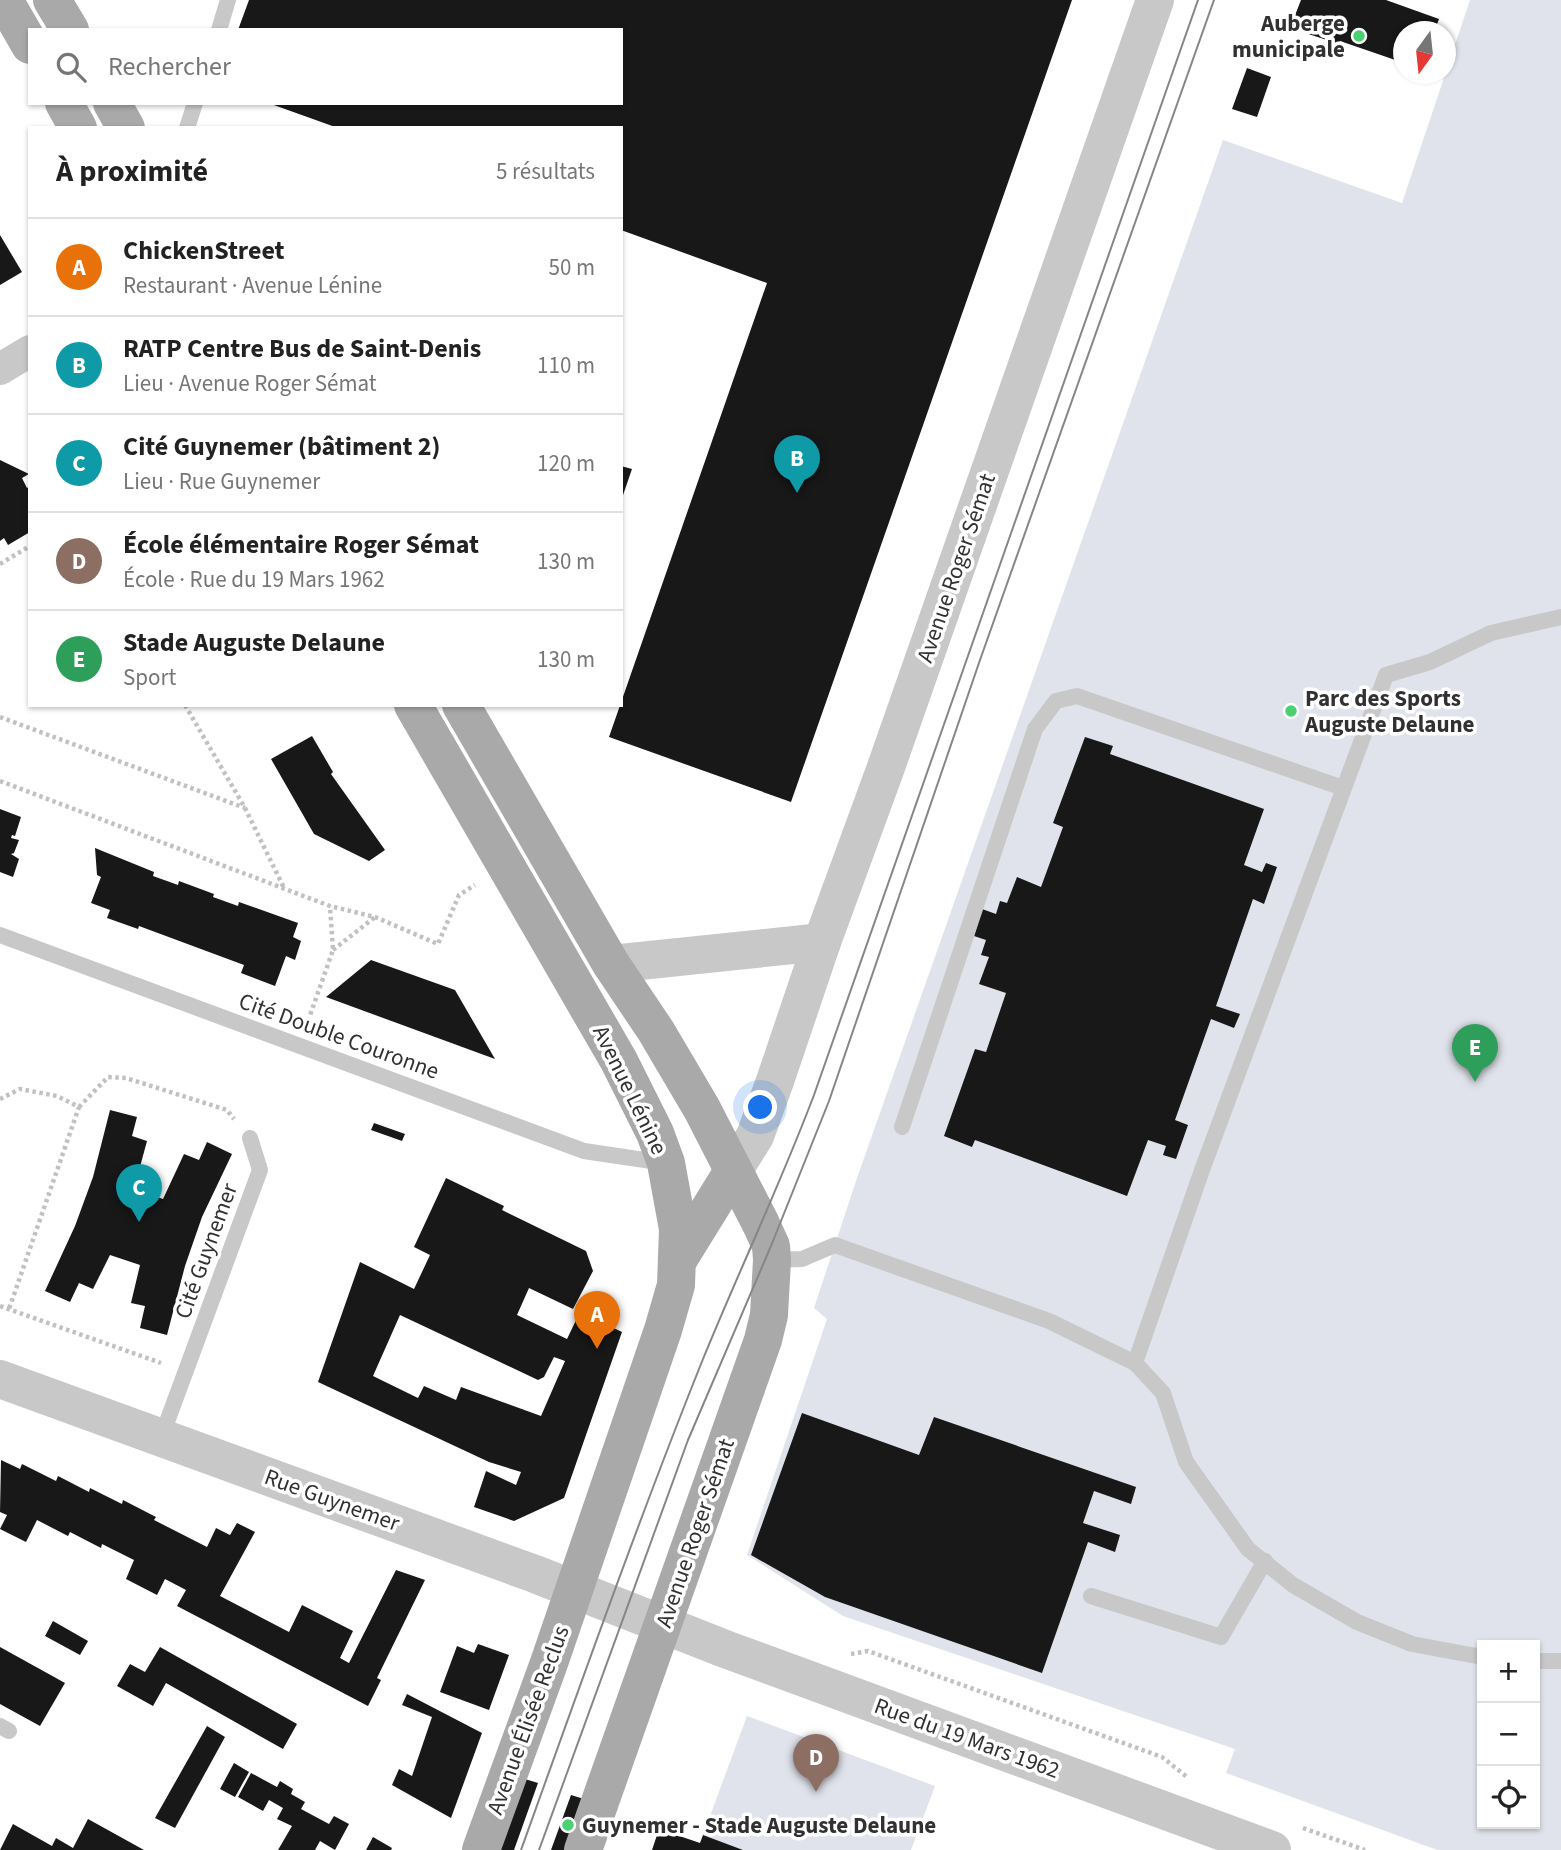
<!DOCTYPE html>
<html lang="fr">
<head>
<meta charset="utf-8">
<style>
	:root { --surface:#fff; --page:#f2f2f2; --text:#222; --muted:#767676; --line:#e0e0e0; --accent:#0f766e }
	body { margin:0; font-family:"Source Sans 3",sans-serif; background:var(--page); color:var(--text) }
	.controls { position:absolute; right:21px; bottom:21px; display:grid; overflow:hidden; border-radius:0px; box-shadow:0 2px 5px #0004 }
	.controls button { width:63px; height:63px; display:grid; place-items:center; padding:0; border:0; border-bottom:2px solid var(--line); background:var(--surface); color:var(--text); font:35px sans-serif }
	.compass { position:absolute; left:1393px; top:21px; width:63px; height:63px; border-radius:50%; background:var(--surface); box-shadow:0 2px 5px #0004; rotate:195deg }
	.you { position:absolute; left:761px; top:1108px; width:24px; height:24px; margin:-18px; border:5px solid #fff; border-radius:50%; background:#1a73e8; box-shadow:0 0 0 10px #1a73e833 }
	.badge { display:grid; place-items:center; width:46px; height:46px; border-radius:50%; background:var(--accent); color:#fff; font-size:23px; font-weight:700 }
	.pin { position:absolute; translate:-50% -58px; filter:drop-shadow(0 2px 4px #0008) }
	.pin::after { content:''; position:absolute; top:37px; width:24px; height:21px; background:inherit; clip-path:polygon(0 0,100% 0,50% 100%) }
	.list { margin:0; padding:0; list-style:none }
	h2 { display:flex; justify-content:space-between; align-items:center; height:91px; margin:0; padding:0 28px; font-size:30px }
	h2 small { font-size:23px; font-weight:400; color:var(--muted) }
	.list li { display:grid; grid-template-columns:46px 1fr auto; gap:21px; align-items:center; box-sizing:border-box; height:98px; padding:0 28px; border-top:2px solid var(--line) }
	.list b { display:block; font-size:26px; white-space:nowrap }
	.list p { margin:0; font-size:23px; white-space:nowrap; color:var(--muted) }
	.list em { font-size:23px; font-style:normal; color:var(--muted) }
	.icon { flex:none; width:38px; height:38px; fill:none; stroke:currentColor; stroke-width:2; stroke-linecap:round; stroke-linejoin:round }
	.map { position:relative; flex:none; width:1561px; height:1850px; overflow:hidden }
	.search { position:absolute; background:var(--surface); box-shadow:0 2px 5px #0004; left:28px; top:28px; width:595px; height:77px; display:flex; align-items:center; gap:18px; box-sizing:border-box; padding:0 24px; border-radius:0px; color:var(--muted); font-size:26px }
	.panel { position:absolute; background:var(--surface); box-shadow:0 2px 5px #0004; left:28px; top:126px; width:595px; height:581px; border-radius:0px }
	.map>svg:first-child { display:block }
	.green { fill:#e1e3ec; fill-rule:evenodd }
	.building { fill:#181818; fill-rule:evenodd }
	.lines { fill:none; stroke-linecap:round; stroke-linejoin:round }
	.path { stroke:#c1c1c1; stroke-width:4.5; stroke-dasharray:3.5 3.5; stroke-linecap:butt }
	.service { stroke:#c8c8c8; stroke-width:16 }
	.minor { stroke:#c8c8c8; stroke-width:32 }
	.tertiary { stroke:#c8c8c8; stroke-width:38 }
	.primary { stroke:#a9a9a9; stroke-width:38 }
	.tram { stroke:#868686; stroke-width:2 }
	.poi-dot { fill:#4bd072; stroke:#fff; stroke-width:2.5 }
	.labels { text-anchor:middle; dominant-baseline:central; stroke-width:7; stroke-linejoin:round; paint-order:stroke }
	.poi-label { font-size:23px; font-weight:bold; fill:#313131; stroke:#fff; text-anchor:start }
	.street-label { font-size:23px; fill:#313131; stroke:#fff }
</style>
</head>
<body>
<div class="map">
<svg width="1561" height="1850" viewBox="0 0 1561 1850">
	<rect width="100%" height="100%" fill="#fff"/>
	<g class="green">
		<path d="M 1470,0 L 1561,0 L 1561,1850 L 1438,1850 L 1429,1847 L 1226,1773 L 1235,1749 L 843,1616 L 747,1555 L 827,1319 L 814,1308 L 857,1178 L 1223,140 L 1402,203 ZM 1482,1645 L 1535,1645 L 1535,1824 L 1482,1824 Z"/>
		<polygon points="747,1716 935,1786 911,1850 743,1850 703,1835"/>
	</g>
	<g class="building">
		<polygon points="249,0 1072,0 791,802 609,737 767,283 621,230 621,128 338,128 271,104 621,103 621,30 238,30"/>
		<polygon points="1301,0 1386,0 1439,19 1434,32 1404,32 1404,63 1340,41 1339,44 1290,28"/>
		<polygon points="1247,68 1271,77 1257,117 1232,109"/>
		<polygon points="0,235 22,272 0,285"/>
		<polygon points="0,460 29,474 22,478 27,488 30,486 30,532 8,545 4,538 0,541"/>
		<polygon points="621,466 632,469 622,498 621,498"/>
		<polygon points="312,736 333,772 331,774 385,850 369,861 314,834 271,759"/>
		<polygon points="1085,737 1113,746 1110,754 1264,809 1244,865 1262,872 1266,863 1277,867 1264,904 1253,899 1216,1006 1240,1014 1234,1028 1211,1019 1175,1120 1188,1125 1176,1159 1163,1155 1166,1146 1148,1140 1127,1196 975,1140 972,1147 944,1136 975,1049 986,1052 1006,993 979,984 989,957 981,955 986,940 974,936 982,909 996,914 1000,901 1007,903 1017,877 1041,887 1063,827 1053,823"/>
		<polygon points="0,809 21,817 15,836 12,835 11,838 19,840 14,853 11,854 19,859 13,877 0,872"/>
		<polygon points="95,848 154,872 153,876 178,885 179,881 214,894 213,897 238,906 239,902 298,923 293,937 301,941 295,960 286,956 275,986 241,973 244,965 139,926 138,929 107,918 110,910 91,903 101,877 97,875"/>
		<polygon points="371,960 455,990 495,1059 326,997"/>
		<polygon points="110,1110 137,1117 132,1136 147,1141 134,1189 163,1199 184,1154 199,1160 207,1142 232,1154 202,1217 185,1266 167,1335 140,1328 145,1306 131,1303 140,1265 110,1255 93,1289 79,1283 70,1302 45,1291 75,1226 93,1177"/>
		<polygon points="374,1123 405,1134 402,1141 371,1130"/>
		<path d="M 446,1178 L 504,1206 L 502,1210 L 586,1251 L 593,1271 L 573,1309 L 529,1288 L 517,1315 L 567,1339 L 580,1312 L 622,1332 L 564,1498 L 514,1521 L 474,1507 L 486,1471 L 516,1485 L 521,1472 L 489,1462 L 318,1382 L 360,1262 L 414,1289 L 430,1255 L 414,1247 ZM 400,1315 L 538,1380 L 544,1377 L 554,1357 L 565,1361 L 541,1416 L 461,1387 L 456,1400 L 424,1386 L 418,1398 L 373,1376 Z"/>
		<polygon points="802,1413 919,1455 934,1417 1136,1487 1131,1504 1094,1491 1083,1523 1120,1535 1115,1552 1088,1542 1042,1673 825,1597 751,1555"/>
		<polygon points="1,1460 20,1469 22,1464 56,1481 58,1476 89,1492 90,1488 122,1504 123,1500 156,1517 154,1520 207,1547 216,1528 230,1535 237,1523 255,1532 220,1596 289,1632 302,1605 353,1631 340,1658 349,1663 396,1570 425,1580 377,1678 381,1680 368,1706 177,1606 186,1590 165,1579 157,1595 126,1579 134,1560 102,1544 101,1548 70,1532 68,1536 37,1520 26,1542 0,1529 7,1515 0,1512"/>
		<polygon points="53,1621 88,1641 80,1655 45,1636"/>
		<polygon points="478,1644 509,1655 489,1710 440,1692 457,1646 474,1653"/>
		<polygon points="0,1647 65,1683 40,1726 0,1704"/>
		<polygon points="160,1647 297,1724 283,1749 166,1683 153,1706 117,1686 130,1664 145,1672"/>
		<polygon points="407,1694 482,1733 451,1818 392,1785 399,1769 412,1776 432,1717 402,1705"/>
		<polygon points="207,1726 225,1737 175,1828 155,1818"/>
		<polygon points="234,1763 249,1772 235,1797 220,1789"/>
		<polygon points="251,1773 277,1787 280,1781 293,1789 291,1794 305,1802 301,1809 329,1824 334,1816 349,1824 335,1850 320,1841 315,1850 278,1850 292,1826 277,1819 283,1808 269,1800 263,1811 238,1797"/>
		<polygon points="525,1779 538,1783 514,1850 499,1850"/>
		<polygon points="571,1795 584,1799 566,1850 551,1850"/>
		<polygon points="88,1819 144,1850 0,1850 13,1824 52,1846 56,1838 73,1848"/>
		<polygon points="659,1829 700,1843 703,1835 743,1850 652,1850"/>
		<polygon points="373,1837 392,1848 391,1850 366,1850"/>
	</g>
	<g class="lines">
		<g class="path">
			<polyline points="0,564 30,546"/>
			<polyline points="185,705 245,808 284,888"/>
			<polyline points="0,717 245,808"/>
			<polyline points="0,781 330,906 375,917 438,944 459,895 475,885"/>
			<polyline points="333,950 375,917"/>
			<polyline points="308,1021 333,950 330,906"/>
			<polyline points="0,1099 20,1089 57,1096 79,1107 9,1309"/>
			<polyline points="79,1107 108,1077 126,1078 227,1110 234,1119"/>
			<polyline points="0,1306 161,1363"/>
			<polyline points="851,1654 868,1651 1162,1757 1187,1777"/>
			<polyline points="1303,1828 1365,1850"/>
		</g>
		<g class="service">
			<polyline points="219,30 228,0"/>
			<polyline points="187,128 195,103"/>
			<polyline points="0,935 584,1151 665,1163"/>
			<polyline points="902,1127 1035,729 1056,701 1077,696 1343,788"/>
			<polyline points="772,1260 802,1259 835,1245 1049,1321 1135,1363 1163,1393 1186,1462 1248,1549 1293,1585 1357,1622 1412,1644 1482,1657"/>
			<polyline points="1135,1363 1202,1170 1386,675 1430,662 1491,633 1561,617"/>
			<polyline points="161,1438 260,1170 250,1138"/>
			<polyline points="1091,1596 1221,1637 1265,1561"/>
			<polyline points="1535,1661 1561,1661"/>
			<polyline points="0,1726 9,1731"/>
		</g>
		<polyline class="minor" points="0,369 30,351"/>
		<g class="tertiary">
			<polyline points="611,964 822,942"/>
			<polyline points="733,1171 755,1136 775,1081 822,942 885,770 1155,0"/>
			<polyline points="0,1379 535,1574 725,1649 1272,1850"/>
		</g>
		<g class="primary">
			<polyline points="4,0 30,45"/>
			<polyline points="52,0 70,30"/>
			<polyline points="64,103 78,128"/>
			<polyline points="112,103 126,128"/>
			<polyline points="413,705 619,1061 655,1133 666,1163 678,1229 676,1285 663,1330 549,1663 481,1850"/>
			<polyline points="461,705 611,964 656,1031 702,1109 761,1224 771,1246 772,1260 769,1315 763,1340 583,1850"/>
			<polyline points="678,1260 733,1171"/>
		</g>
		<g class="tram">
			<path d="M 521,1850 C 580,1686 638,1521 703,1359 C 739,1271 780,1185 814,1095 L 1198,0"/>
			<polyline points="539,1850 688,1440 771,1246 829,1101 980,660 1214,0"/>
		</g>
	</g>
	<g class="poi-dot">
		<circle cx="1359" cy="36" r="7"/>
		<circle cx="1291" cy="711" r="7"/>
		<circle cx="568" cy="1825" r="7"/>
	</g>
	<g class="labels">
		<g class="poi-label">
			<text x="1345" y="23" text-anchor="end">Auberge<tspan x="1345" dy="26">municipale</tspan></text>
			<text x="1305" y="698">Parc des Sports<tspan x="1305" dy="26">Auguste Delaune</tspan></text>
			<text x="582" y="1825">Guynemer - Stade Auguste Delaune</text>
		</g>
		<g class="street-label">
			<text transform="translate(956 568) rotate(-71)">Avenue Roger Sémat</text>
			<text transform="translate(339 1036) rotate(20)">Cité Double Couronne</text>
			<text transform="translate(630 1090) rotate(64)">Avenue Lénine</text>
			<text transform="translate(206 1251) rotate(-70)">Cité Guynemer</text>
			<text transform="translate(332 1500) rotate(20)">Rue Guynemer</text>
			<text transform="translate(695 1533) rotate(-71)">Avenue Roger Sémat</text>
			<text transform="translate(528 1720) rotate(-70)">Avenue Élisée Reclus</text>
			<text transform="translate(967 1738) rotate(20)">Rue du 19 Mars 1962</text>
		</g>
	</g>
</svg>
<div class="controls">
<button>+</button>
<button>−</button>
<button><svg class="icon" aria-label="locate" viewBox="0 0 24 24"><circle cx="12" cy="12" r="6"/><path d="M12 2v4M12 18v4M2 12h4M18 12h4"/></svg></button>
</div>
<svg class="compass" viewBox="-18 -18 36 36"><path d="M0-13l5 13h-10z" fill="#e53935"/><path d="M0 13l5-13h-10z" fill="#767676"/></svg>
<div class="you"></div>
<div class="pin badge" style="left:597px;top:1349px;background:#e8710a">A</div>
<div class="pin badge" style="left:797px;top:493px;background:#0f9aa8">B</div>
<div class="pin badge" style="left:139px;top:1222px;background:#0f9aa8">C</div>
<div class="pin badge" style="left:816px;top:1792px;background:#8d6e63">D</div>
<div class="pin badge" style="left:1475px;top:1082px;background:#2e9e5b">E</div>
<div class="search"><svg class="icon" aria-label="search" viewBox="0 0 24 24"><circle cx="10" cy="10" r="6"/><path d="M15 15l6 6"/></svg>Rechercher</div>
<section class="panel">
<h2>À proximité<small>5 résultats</small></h2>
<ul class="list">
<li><span class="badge" style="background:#e8710a">A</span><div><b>ChickenStreet</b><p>Restaurant · Avenue Lénine</p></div><em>50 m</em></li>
<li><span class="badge" style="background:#0f9aa8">B</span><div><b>RATP Centre Bus de Saint-Denis</b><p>Lieu · Avenue Roger Sémat</p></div><em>110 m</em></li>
<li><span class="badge" style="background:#0f9aa8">C</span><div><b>Cité Guynemer (bâtiment 2)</b><p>Lieu · Rue Guynemer</p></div><em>120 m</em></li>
<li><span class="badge" style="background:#8d6e63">D</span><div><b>École élémentaire Roger Sémat</b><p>École · Rue du 19 Mars 1962</p></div><em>130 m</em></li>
<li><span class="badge" style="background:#2e9e5b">E</span><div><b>Stade Auguste Delaune</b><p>Sport</p></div><em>130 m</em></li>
</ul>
</section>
</div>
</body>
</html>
